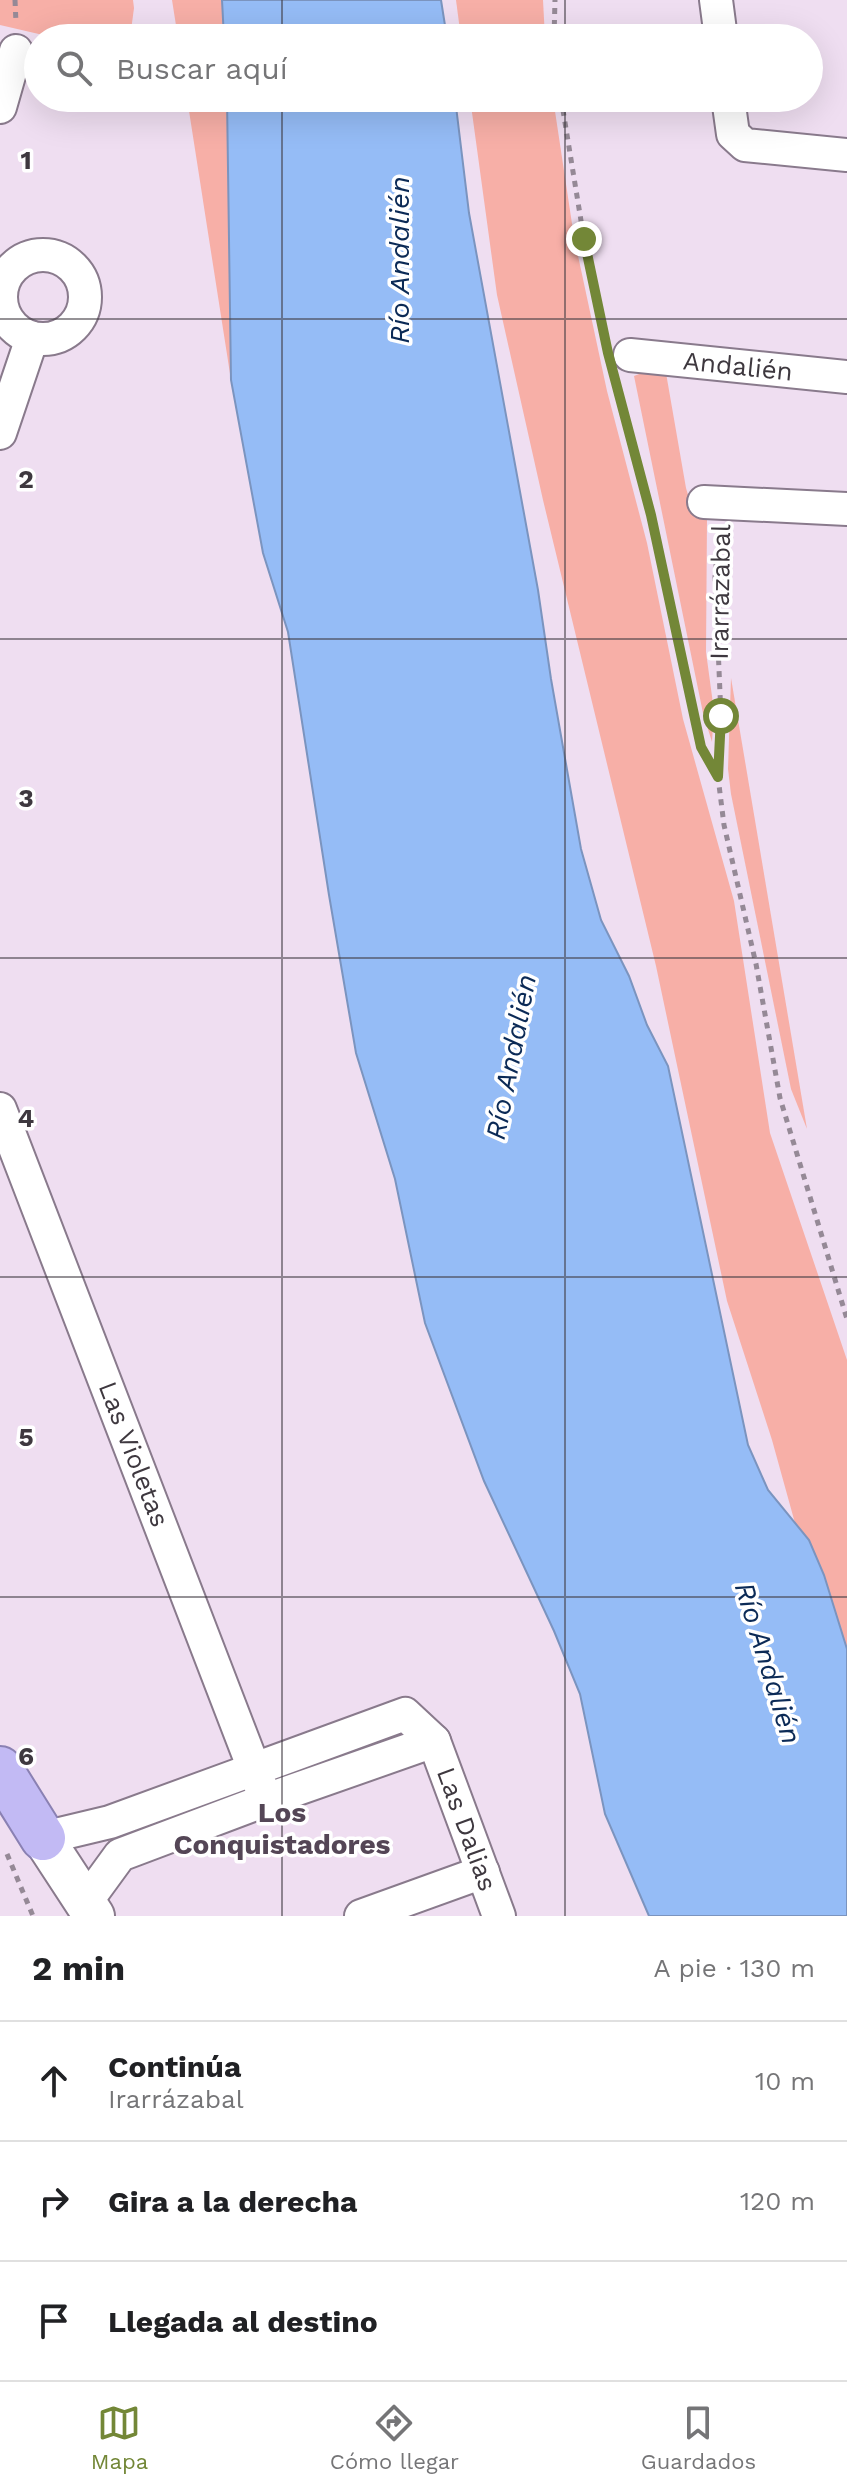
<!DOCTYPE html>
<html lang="es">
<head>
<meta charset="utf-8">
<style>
	:root { --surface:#fff; --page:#f2f2f2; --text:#202124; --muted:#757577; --line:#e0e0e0; --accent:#738737 }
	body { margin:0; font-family:"Work Sans",sans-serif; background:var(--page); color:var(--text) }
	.stop { position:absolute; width:24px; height:24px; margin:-18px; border:6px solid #738737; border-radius:50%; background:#fff }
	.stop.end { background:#738737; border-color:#fff; box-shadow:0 2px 8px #0008 }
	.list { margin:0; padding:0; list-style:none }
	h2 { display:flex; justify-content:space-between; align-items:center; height:104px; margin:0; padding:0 32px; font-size:34px }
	h2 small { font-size:26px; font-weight:400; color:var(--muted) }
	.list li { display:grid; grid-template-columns:52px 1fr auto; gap:24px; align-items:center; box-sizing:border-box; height:120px; padding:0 32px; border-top:2px solid var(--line) }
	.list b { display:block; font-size:30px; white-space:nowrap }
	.list p { margin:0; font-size:26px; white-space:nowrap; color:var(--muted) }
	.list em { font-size:26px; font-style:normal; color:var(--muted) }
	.icon { flex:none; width:44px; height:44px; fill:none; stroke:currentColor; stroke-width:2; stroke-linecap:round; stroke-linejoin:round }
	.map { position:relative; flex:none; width:847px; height:1916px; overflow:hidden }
	.search { position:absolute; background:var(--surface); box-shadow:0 8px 32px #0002; left:24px; right:24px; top:24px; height:88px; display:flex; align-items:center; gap:20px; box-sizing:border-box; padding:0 28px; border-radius:44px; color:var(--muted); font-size:30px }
	.sheet { height:464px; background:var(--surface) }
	nav { display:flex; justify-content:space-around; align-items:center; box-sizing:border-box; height:112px; border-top:2px solid var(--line); background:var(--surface); font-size:22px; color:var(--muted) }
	nav a { display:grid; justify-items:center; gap:4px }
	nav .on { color:var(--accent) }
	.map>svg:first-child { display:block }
	.green { fill:#f7afa7 }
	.water { fill:#95bcf6; stroke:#7b94bf; stroke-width:2 }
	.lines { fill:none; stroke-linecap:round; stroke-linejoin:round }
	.minor-casing { stroke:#897a8c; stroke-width:36 }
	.tertiary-casing { stroke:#897a8c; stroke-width:44 }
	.trunk-casing { stroke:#8a81b3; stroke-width:48 }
	.path { stroke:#958996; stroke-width:5; stroke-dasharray:6 6; stroke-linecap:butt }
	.minor { stroke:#fff; stroke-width:32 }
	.tertiary { stroke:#fff; stroke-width:40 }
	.trunk { stroke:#c2baf4; stroke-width:44 }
	.route { stroke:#738737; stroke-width:10 }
	.grid { fill:none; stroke:#3e383f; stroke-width:2; stroke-opacity:0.55 }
	.labels { text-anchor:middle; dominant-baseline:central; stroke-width:7; stroke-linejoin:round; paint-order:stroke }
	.street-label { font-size:26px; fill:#3e383f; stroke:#fff }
	.water-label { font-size:28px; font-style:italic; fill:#0b2a56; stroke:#fff }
	.neighbourhood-label { font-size:28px; font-weight:bold; fill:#544656; stroke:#fff }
	.grid-label { font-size:26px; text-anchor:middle; font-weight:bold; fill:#3e383f; stroke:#fff; stroke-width:7; stroke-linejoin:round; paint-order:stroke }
</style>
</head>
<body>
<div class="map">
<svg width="847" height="1916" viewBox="0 0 847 1916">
	<rect width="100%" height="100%" fill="#efdef1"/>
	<g class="green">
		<polygon points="0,0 133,0 134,8 130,38 56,38 0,25"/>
		<polygon points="172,0 222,0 224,38 178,38"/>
		<polygon points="456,0 543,0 545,38 461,38"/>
		<polygon points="187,98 227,98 231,380"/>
		<polygon points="470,98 553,98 574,237 607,391 647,543 683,719 734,901 770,1133 847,1360 847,1711 772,1440 727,1301 656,966 543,500 497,295"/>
		<polygon points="647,371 666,373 686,488 691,505 707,519 706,652 714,711 712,742 703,713 634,376"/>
		<polygon points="731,678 807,1129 791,1089 731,794 728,769"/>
	</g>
	<g class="water">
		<polygon points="222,0 441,0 447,38 224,38"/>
		<polygon points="227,98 455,98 469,213 538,590 551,679 581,849 601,920 629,976 647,1025 668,1066 748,1445 768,1490 809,1540 824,1575 847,1649 847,1916 649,1916 605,1814 580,1694 554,1631 484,1481 425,1323 395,1179 356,1053 329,895 288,632 263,553 231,380"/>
	</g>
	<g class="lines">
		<g class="minor-casing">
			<g id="minor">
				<polyline points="716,0 721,38"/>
				<polyline points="728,98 733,134 745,145 847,155"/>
				<polyline points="0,107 16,51"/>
				<circle cx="43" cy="297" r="42"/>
				<polyline points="630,355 847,377"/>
				<polyline points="0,433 32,338"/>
				<polyline points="704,502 847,509"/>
				<polyline points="0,1109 266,1800"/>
				<polyline points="43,1838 110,1822 405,1714 434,1741 499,1916"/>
				<polyline points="85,1903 120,1855 266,1800 434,1741"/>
				<polyline points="361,1916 483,1872"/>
			</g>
		</g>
		<g class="tertiary-casing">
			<polyline id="tertiary" points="43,1838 94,1916"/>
		</g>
		<g class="trunk-casing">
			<polyline id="trunk" points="0,1769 43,1838"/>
		</g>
		<g class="path">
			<polyline points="15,0 16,23"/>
			<polyline points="554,38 555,0"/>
			<polyline points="561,98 584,239 605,341"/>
			<polyline points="615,382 651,515 701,747 718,777 724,825 756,964 780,1098 847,1319"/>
			<polyline points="718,773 721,716 715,577 719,532"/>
			<polyline points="7,1854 33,1916"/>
		</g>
		<use href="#minor" class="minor"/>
		<use href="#tertiary" class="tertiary"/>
		<use href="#trunk" class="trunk"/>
	</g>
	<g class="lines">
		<polyline class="route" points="584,239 608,353 651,515 701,747 718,777 721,716"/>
	</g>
	<path class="grid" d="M 282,0 L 282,38M 565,0 L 565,38M 282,98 L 282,1916M 565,98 L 565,1916M 0,319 L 847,319M 0,639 L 847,639M 0,958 L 847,958M 0,1277 L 847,1277M 0,1597 L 847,1597"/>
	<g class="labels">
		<g class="street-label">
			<text transform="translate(738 366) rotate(6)">Andalién</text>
			<text transform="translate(720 592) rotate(-89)">Irarrázabal</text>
			<text transform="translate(134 1454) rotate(69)">Las Violetas</text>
			<text transform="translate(467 1829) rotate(70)">Las Dalias</text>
		</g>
		<g class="water-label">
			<text transform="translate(399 260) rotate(-90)">Río Andalién</text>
			<text transform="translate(511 1057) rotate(-79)">Río Andalién</text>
			<text transform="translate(768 1663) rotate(73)">Río Andalién</text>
		</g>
		<g class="neighbourhood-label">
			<text x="282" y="1812">Los<tspan x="282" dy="32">Conquistadores</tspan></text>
		</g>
	</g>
	<g class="grid-label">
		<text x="26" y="169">1</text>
		<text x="26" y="488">2</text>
		<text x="26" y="807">3</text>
		<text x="26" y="1127">4</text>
		<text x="26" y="1446">5</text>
		<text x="26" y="1765">6</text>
	</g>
</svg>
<div class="stop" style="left:721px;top:716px"></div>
<div class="stop end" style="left:584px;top:239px"></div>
<div class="search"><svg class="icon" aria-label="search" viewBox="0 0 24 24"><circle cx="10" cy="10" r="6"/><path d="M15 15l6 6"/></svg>Buscar aquí</div>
</div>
<section class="sheet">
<h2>2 min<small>A pie · 130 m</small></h2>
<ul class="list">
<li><svg class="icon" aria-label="ahead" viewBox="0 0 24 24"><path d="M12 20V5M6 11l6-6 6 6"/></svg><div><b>Continúa</b><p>Irarrázabal</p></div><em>10 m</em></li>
<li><svg class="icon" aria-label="right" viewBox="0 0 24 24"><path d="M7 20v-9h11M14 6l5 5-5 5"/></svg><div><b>Gira a la derecha</b></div><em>120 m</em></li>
<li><svg class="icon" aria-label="arrive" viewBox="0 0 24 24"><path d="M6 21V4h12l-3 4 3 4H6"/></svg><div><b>Llegada al destino</b></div></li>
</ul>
</section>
<nav>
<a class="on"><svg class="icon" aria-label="map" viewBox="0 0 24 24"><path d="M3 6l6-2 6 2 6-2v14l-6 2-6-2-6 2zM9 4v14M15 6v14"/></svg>Mapa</a>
<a><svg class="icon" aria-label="directions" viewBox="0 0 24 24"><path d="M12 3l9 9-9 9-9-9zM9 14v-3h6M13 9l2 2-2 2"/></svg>Cómo llegar</a>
<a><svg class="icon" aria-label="saved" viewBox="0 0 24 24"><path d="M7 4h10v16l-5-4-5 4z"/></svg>Guardados</a>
</nav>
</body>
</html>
